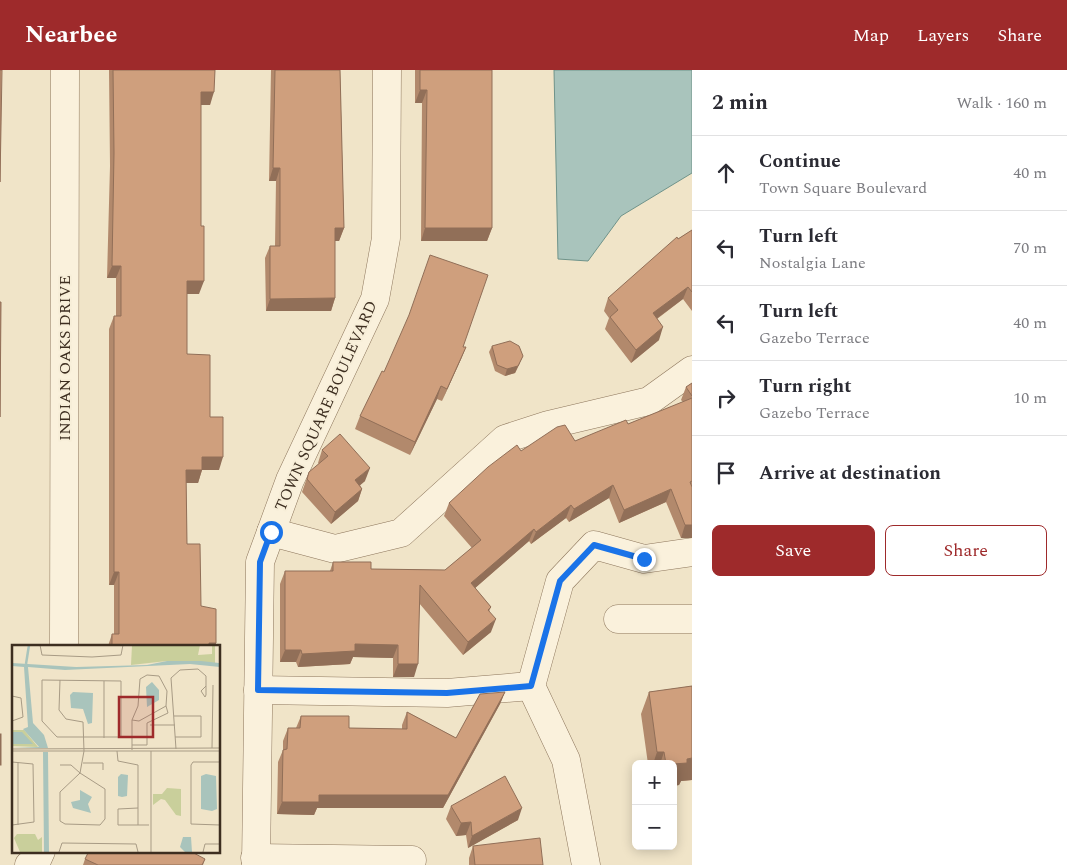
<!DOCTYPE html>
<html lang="en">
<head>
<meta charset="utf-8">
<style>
	:root { --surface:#fff; --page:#f7f7f7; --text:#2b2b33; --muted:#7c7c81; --line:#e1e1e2; --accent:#9e2a2b }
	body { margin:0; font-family:Spectral,serif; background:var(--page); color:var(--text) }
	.controls { position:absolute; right:15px; bottom:15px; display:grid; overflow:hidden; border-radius:8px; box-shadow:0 2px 12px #0003 }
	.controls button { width:45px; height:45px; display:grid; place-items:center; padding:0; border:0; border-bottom:1px solid var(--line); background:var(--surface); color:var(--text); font:25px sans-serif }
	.stop { position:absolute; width:15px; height:15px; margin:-11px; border:4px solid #1a73e8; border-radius:50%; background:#fff }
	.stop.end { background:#1a73e8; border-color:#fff; box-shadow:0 1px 5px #0008 }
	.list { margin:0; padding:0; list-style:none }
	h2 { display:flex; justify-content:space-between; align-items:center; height:65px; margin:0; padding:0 20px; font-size:21px }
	h2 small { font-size:16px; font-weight:400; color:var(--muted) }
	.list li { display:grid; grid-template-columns:32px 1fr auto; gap:15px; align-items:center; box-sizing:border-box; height:75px; padding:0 20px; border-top:1px solid var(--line) }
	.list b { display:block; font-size:19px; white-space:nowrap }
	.list p { margin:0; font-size:16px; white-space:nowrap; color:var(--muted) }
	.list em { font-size:16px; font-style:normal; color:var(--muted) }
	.actions { display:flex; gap:10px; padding:15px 20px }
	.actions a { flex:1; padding:11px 0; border:1px solid var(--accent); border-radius:8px; text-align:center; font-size:18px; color:var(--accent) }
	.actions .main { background:var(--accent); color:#fff }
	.icon { flex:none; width:28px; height:28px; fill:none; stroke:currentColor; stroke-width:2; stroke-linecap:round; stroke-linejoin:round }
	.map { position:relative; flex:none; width:692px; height:795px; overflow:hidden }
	header { display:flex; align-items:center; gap:30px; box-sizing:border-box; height:70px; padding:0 25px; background:var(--accent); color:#fff }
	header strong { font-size:24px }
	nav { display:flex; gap:28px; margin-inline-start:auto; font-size:18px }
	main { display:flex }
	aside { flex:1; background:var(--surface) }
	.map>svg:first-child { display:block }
	.water { fill:#a9c4bc; stroke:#6f938a }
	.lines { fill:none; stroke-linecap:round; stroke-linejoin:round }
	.street-casing { stroke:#8d765c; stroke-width:29 }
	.street { stroke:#faf1dc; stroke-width:28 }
	.wall { fill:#b2896c }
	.shaded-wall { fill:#916f58 }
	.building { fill:#cf9f7d; stroke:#916f58 }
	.route { stroke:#1a73e8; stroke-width:6 }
	.labels { text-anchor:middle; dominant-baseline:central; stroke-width:4; stroke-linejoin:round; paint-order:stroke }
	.street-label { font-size:16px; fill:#3d2e20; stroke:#f7eed8 }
	.inset-river { fill:none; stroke:#a9c4bc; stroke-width:2.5 }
	.inset-road { fill:none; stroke:#a89b85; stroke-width:1 }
	.view { fill:#9e2a2b; fill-opacity:0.15; stroke:#9e2a2b; stroke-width:2.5 }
	.inset-edge { fill:none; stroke:#3d2e20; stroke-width:2.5 }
</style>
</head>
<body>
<header>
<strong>Nearbee</strong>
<nav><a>Map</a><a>Layers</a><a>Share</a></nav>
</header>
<main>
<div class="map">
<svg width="692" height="795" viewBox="0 0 692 795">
	<rect width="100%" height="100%" fill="#f0e4c8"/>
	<polygon class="water" points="554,0 692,0 692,103 621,146 588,191 558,189"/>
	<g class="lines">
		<g class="street-casing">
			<g id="street">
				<polyline points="271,462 335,479 401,463 505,369 548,355 649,331 692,300"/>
				<polyline points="618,549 692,549"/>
				<polyline points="64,576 65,0"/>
				<polyline points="258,620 447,623 531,616"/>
				<polyline points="255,788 412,790"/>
				<polyline points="29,795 37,790 41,781"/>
				<polyline points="256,795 260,492 290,410 375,229 386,168 387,0"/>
				<polyline points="586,795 566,690 531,616 560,511 594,475 644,489 692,482"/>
			</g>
		</g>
		<use href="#street" class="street"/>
	</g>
	<g class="wall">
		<polygon points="109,0 215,0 210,35 201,35 199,224 187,224 187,284 210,347 219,400 202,400 198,413 186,413 187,474 201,536 216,573 215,576 112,576 114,564 114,515 109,515 109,259 114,246 116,246 116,208 107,208 110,96"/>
		<polygon points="271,0 340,0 344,158 339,171 335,171 335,228 331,241 266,241 265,188 270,176 275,176 276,111 269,111"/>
		<polygon points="415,0 492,0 492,158 487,171 421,171 422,33 415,33"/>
		<polygon points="692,160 692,241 683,229 657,249 659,270 631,293 605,259 609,248 604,241 608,228 678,169"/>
		<polygon points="492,276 520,293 515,303 505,306 495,301 489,282"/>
		<polygon points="466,277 461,289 442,331 437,329 410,385 355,359 360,346 384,302"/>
		<polygon points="692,313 692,468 681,468 666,432 619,453 609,428 569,452 566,448 531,474 529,471 475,518 491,537 489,542 491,562 463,585 419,533 414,607 393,607 393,588 353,587 350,594 298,597 296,592 280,592 280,514 285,501 330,501 333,492 371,499 445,500 472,478 444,446 449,433 521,381 575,371 628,354 683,332 681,330 686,317"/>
		<polygon points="322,380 365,411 360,415 362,419 358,431 331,454 302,422 309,402 319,394 318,393"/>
		<polygon points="112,564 112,576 108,576"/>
		<polygon points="692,616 692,710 681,711 679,715 673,716 673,694 648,694 641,644 649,622"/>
		<polygon points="505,622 500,634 443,738 317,738 314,745 277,744 278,692 283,680 283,671 288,658 296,658 301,646 349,658 402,659 402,655 407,642 456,668"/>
		<polygon points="451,736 518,750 468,778 466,765 456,766 446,749"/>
		<polygon points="473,776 543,795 469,795 469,788"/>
		<polygon points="85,789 205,789 203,795 83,795"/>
	</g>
	<g class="shaded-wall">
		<polygon points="420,20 427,20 422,33 415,33"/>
		<polygon points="201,22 214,22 210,35 197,35"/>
		<polygon points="273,98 280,98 276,111 269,111"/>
		<polygon points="335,158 344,158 339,171 330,171"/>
		<polygon points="425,158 492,158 487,171 421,171"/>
		<polygon points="112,196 121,196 116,208 107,208"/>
		<polygon points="187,211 204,211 199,224 183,224"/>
		<polygon points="688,217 683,229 648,255 653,243"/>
		<polygon points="335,228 331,241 266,241 270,229"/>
		<polygon points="663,257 659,270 631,293 636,280"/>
		<polygon points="466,277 461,289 442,331 447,319"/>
		<polygon points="523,286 515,303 505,306 507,299"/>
		<polygon points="441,316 437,329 410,385 415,372"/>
		<polygon points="202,387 223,387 219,400 198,400"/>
		<polygon points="370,398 365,411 351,423 355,410"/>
		<polygon points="186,400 202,400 198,413 182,413"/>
		<polygon points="613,415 609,428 569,452 574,439"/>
		<polygon points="362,419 358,431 331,454 335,442"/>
		<polygon points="671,419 666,432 619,453 624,440"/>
		<polygon points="571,435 566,448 531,474 536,462"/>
		<polygon points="685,455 692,455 692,468 681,468"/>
		<polygon points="534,459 529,471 466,526 471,513"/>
		<polygon points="114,502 119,502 114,515 109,515"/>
		<polygon points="496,549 491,562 463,585 468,572"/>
		<polygon points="209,573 216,573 215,576 208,576"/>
		<polygon points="355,574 398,575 393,588 353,587 350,594 298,597 302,584"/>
		<polygon points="285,580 301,580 296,592 280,592"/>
		<polygon points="398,594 418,594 414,607 393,607"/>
		<polygon points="505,622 500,634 443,738 317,738 314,745 277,744 282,732 319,725 448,725"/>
		<polygon points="657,682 664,682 660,694 653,694"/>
		<polygon points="692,688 692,710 681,711 679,715 673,716 673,694 687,689"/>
		<polygon points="522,738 518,750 468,778 472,766"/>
		<polygon points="471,752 466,765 456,766 461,753"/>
	</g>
	<g class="building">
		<polygon points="0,0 2,0 0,112"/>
		<polygon points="113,0 215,0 214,22 201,22 201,156 204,156 204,211 187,211 187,284 210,285 210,347 223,347 223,387 202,387 202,400 186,400 187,474 200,474 201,536 216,539 216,573 209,573 209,576 112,576 112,564 119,564 119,502 114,502 114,246 121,246 121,196 112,196 114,83"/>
		<polygon points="275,0 340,0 344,158 335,158 335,228 270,229 270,176 280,176 280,98 273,98"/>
		<polygon points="420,0 492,0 492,158 425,158 427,20 420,20"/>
		<polygon points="692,160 692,222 688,217 653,243 663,257 636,280 610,247 618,240 608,228 677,167 678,169"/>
		<polygon points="430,185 488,205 463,277 466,277 447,319 441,316 415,372 360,346 382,301 384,302 409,245"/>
		<polygon points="0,232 1,232 0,347"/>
		<polygon points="510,271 519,276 523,286 518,296 507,299 497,295 492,276"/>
		<polygon points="692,313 692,326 686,317"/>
		<polygon points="692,328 692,411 690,412 692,417 692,455 685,455 671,419 624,440 613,415 574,439 571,435 536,462 534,459 471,513 491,537 488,540 496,549 468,572 420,515 418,594 398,594 398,575 355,574 355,581 302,584 301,580 285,580 285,501 333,501 333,492 371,492 371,499 445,500 481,470 449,433 488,397 517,375 521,381 557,357 565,355 575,371 626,350 628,354"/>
		<polygon points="340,364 370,398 355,410 362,419 335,442 307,409 309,402 328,386 322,380"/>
		<polygon points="692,616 692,688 687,689 687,693 673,694 666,694 664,682 657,682 649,622"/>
		<polygon points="505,622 448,725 319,725 319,732 282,732 283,680 287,679 288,658 300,658 301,646 349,646 349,658 407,659 407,642 456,668 480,624"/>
		<rect x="0" y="664" width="1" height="31"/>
		<polygon points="505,706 522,738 472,766 471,752 461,753 451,736"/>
		<polygon points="540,768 543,795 475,795 473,776"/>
		<polygon points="89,781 190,781 205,789 202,795 98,795 85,789"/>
	</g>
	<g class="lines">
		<polyline class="route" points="271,462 260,492 258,620 447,623 531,616 560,511 594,475 644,489"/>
	</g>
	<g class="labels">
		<g class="street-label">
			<text transform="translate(65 288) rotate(-90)">INDIAN OAKS DRIVE</text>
			<text transform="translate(326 336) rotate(-66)">TOWN SQUARE BOULEVARD</text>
		</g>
	</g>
	<g transform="translate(12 575)">
		<rect width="208" height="208" fill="#f0e4c8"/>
		<path d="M 120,0 L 188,0 L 186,10 L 200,9 L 200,0 L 203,0 L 203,18 L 155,16 L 119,20 ZM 0,85 L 12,85 L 26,102 L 0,101 ZM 155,143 L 169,144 L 169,171 L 164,170 L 153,155 L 149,154 L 141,160 L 141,149 L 150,149 ZM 5,189 L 23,189 L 26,195 L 30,192 L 30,207 L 8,207 L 2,193 Z" fill="#c9cf9b"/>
		<path d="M 155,16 L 189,16 L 207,18 L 208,22 L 178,19 L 53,25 L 16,22 L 21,78 L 32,90 L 36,103 L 0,103 L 27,102 L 11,84 L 16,82 L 12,22 L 0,21 L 0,18 L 64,22 L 135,20 ZM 140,37 L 147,45 L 147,55 L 135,62 L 134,42 ZM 61,47 L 81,48 L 80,78 L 76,79 L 71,64 L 59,63 L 58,50 ZM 0,87 L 10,87 L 21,99 L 0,99 ZM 31,107 L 36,107 L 37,207 L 32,207 ZM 109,129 L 116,130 L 115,151 L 110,152 L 106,151 L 106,132 ZM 194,129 L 204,131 L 205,164 L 200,166 L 189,164 L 189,131 ZM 68,145 L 80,152 L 76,159 L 79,168 L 61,163 L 59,157 L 68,155 ZM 171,192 L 179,192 L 180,207 L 173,207 L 168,202 Z" fill="#a9c4bc"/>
		<path class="inset-river" d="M 14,19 L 17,0"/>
		<path class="inset-road" d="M 28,0 L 30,10 L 80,12 L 109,10 L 111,0M 30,35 L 109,36 L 109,92 L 45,92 L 30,76 ZM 48,35 L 47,65 L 54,74 L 71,77 L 72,106 L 68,128 L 59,120 L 48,120M 0,51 L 9,53 L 11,72 L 0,76M 162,71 L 189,71 L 189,92 L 163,92M 138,80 L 163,80M 92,93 L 92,36M 120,100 L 135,100 L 135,78 L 156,68 L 154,61M 200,103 L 201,40M 0,104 L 208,103M 164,104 L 159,33 L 168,25 L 186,24 L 194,31 L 194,50 L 193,52 L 189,46 L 194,41M 120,105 L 120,75 L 127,76 L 154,61 L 155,46 L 147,31 L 135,30 L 128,34 L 126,61 L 120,75M 0,106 L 208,106M 105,106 L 106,116 L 126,120 L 126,180M 0,117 L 21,119 L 22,177 L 0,180M 6,117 L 6,180M 208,117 L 181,117 L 179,120 L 179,179 L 208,180M 71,118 L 91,118 L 91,125M 68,128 L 93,144 L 93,174 L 88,180 L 53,179 L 48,176 L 48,147 ZM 126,163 L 106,164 L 106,180 L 137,180M 47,207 L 50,198 L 124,199 L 126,207M 139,207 L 139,106M 191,207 L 193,199 L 208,199"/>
		<path class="view" d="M 107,52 L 141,52 L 141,92 L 107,92 Z"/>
		<rect width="208" height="208" class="inset-edge"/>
	</g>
</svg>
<div class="controls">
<button>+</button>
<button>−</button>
</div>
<div class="stop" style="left:271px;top:462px"></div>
<div class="stop end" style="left:644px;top:489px"></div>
</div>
<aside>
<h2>2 min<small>Walk · 160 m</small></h2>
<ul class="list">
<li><svg class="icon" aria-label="ahead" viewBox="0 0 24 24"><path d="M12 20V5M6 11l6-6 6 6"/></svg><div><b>Continue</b><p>Town Square Boulevard</p></div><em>40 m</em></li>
<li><svg class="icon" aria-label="left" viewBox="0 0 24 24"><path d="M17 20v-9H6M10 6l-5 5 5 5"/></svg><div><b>Turn left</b><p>Nostalgia Lane</p></div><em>70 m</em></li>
<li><svg class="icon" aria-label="left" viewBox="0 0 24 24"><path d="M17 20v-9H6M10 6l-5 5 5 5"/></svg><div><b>Turn left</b><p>Gazebo Terrace</p></div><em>40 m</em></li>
<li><svg class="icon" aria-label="right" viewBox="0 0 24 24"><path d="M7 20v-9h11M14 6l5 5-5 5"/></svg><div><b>Turn right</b><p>Gazebo Terrace</p></div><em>10 m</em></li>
<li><svg class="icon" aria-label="arrive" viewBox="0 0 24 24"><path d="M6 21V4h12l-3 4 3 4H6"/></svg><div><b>Arrive at destination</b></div></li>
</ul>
<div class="actions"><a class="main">Save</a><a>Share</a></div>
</aside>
</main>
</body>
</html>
